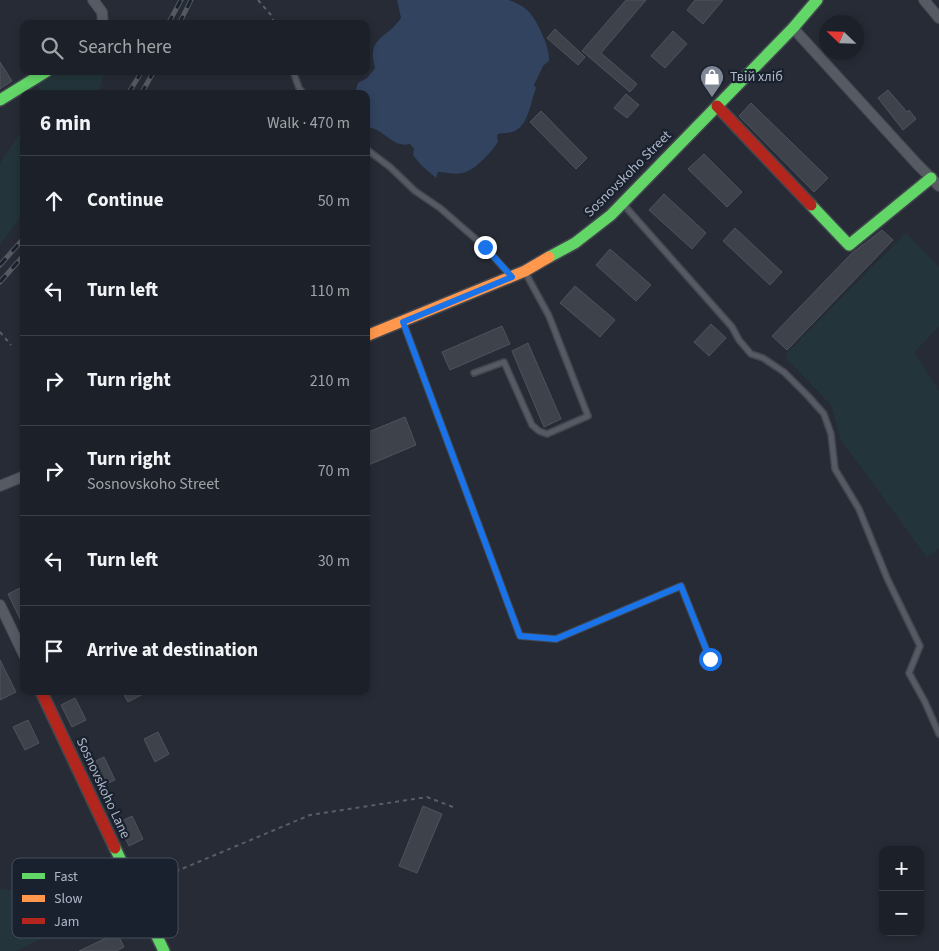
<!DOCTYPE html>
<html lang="en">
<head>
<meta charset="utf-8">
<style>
	:root { --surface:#1c2028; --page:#252830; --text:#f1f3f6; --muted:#a0a3a8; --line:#3a3e45 }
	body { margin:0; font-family:"Source Sans 3",sans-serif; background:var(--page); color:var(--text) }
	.controls { position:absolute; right:15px; bottom:15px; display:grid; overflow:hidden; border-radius:10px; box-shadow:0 2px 8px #0003 }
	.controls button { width:45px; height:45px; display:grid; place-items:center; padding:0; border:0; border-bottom:1px solid var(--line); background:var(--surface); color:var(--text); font:25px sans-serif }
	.compass { position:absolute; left:819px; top:15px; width:45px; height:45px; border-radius:50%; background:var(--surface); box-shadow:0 2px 8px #0003; rotate:293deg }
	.stop { position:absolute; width:15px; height:15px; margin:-11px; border:4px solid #1a73e8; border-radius:50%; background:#fff }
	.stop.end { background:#1a73e8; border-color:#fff; box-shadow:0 1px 5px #0008 }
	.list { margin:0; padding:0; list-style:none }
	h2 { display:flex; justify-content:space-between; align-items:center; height:65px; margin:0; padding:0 20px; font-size:21px }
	h2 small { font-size:16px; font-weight:400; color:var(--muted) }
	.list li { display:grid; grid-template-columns:32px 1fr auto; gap:15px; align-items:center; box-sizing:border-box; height:90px; padding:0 20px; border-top:1px solid var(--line) }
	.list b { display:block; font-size:19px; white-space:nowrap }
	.list p { margin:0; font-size:16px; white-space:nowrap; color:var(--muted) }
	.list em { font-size:16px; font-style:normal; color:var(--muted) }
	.icon { flex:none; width:28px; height:28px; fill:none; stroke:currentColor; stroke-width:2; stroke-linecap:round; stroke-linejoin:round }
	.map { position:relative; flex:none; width:939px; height:951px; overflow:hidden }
	.search { position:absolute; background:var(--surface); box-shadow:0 2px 8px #0003; left:20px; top:20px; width:350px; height:55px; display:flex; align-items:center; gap:12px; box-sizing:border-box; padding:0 18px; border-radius:10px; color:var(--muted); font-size:19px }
	.panel { position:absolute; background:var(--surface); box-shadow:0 2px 8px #0003; left:20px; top:90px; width:350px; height:605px; border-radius:10px }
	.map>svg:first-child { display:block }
	.green { fill:#23353b }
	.water { fill:#31435f }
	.building { fill:#3e424b; stroke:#4e535d }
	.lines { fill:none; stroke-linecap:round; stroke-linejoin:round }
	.lane-casing { stroke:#42464e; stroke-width:8 }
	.street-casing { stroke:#42464e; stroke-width:12 }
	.fast-casing { stroke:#42464e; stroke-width:14 }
	.slow-casing { stroke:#42464e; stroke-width:14 }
	.jam-casing { stroke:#42464e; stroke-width:14 }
	.path { stroke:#585e66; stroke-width:2; stroke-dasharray:4 4; stroke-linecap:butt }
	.lane { stroke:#565a63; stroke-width:5 }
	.street { stroke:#565a63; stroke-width:10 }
	.fast { stroke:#63d668; stroke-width:11 }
	.slow { stroke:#ff974d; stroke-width:11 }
	.jam { stroke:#b3261e; stroke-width:11 }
	.rail-casing { stroke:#555960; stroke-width:5 }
	.rail { stroke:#19212f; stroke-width:3; stroke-dasharray:9; stroke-linecap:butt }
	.route { stroke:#1a73e8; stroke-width:6 }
	.labels { text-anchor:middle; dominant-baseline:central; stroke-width:4.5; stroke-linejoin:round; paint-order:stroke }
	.poi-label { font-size:14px; fill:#afb7c7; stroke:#19212f; text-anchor:start }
	.street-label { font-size:14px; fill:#afb7c7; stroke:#19212f }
	.key { fill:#19212f; stroke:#464e5d; stroke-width:1 }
	.key-label { font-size:14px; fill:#afb7c7 }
</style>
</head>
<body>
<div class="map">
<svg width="939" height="951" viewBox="0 0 939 951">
	<rect width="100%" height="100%" fill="#262b35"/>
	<g class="green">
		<polygon points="59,71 101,71 104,74 98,94 45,94 37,85"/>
		<polygon points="24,127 24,213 0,244 0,163"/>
		<polygon points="906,233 939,267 939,326 914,353 939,391 939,548 927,557 841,440 831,405 786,358 787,353"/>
		<polygon points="0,889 24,891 39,896 54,933 16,951 0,951"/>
	</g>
	<path class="water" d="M 397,0 L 509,0 C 516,3 524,6 530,13 C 538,23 550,47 549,61 L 543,66 L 534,85 L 536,88 C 531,101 528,128 512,132 C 507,134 502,132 497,135 L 498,142 C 491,152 475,171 462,173 C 455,175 445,172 438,172 L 436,178 L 421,165 L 413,155 L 414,149 L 410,144 C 397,148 388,136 377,130 C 373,128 370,128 366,125 L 366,94 L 357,94 L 356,90 L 358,83 L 367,78 L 375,68 C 366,37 387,39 401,18 Z"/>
	<g class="building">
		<polygon points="626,0 646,0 601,53 637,84 630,92 582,51"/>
		<polygon points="695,0 723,0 703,24 687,10"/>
		<polygon points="555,29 585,57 578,65 547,38"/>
		<polygon points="673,31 687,44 665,68 651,56"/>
		<polygon points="0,62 12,81 0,89"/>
		<polygon points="888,90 907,112 909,110 916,119 903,130 878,98"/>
		<polygon points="626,94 639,105 627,118 614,108"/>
		<polygon points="751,103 828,178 814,192 739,116"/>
		<polygon points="541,111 587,158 576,169 530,122"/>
		<polygon points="704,154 742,192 727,207 688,169"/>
		<polygon points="664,194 706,233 692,249 649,210"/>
		<polygon points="735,228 782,272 770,285 723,241"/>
		<polygon points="882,230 893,240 787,350 772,336 851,254"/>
		<polygon points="610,249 651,285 636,301 596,265"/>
		<polygon points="575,286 615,320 600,337 560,303"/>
		<polygon points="711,324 726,338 709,356 694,342"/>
		<polygon points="502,326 510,344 450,370 442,352"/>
		<polygon points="528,343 561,419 544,427 512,351"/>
		<polygon points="405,417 416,445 366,466 366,433"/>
		<polygon points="24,586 24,627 8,594"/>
		<polygon points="0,660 16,692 0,700"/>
		<polygon points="122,691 149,691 128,702"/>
		<polygon points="75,698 86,720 72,727 61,705"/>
		<polygon points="28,720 39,743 25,750 13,727"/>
		<polygon points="158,732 169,754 155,762 144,739"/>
		<polygon points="104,757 115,780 100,787 89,764"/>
		<polygon points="423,806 442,814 417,873 399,866"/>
		<polygon points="132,816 143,839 129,846 118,823"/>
		<polygon points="117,933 124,947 116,951 79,951"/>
	</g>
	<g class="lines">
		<g class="lane-casing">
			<g id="lane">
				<polyline points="293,71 299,88 304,94"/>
				<polyline points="366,149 390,167 415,191 440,208 485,247 510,275"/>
				<polyline points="623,204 732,327 739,340 751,354 763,358 784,372 808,396 824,414 831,434 835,469 859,509 887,578 920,646 909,673 925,702 939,734"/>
				<polyline points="403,322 520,636 556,639 681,586 710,659"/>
				<polyline points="474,373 504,362 532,425 539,431 547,434 588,416 549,316 525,272"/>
			</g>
		</g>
		<g class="street-casing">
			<g id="street">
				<polyline points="93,0 102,12 103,24"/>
				<polyline points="924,0 939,18"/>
				<polyline points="793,28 917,164 939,186"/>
				<polyline points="0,486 24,476"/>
				<polyline points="0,605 24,655"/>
			</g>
		</g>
		<g class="fast-casing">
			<g id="fast">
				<polyline points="0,100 47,71"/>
				<polyline points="811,205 849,245 931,178"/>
				<polyline points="549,257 575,243 611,215 793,28 817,0"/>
				<polyline points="115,848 164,951"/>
			</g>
		</g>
		<g class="slow-casing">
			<polyline id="slow" points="366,336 525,271 549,257"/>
		</g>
		<g class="jam-casing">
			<g id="jam">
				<polyline points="717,106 811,205"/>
				<polyline points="41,691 115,848"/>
			</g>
		</g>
		<g class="path">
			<polyline points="258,0 271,15 275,24"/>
			<polyline points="0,332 11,345"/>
			<polyline points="146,884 310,815 427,797 453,807"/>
		</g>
		<use href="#lane" class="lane"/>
		<use href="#street" class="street"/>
		<use href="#fast" class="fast"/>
		<use href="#slow" class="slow"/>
		<use href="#jam" class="jam"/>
		<g class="rail-casing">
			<g id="rail">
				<polyline points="168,24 181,0"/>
				<polyline points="179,24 191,0"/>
				<polyline points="128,94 142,71"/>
				<polyline points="141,94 154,71"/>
				<polyline points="0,265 24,238"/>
				<polyline points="0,282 24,255"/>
			</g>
		</g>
		<use href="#rail" class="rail"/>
	</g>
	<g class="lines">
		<polyline class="route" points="485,247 512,277 403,322 520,636 556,639 681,586 710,659"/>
	</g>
	<defs>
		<g id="shop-pin" transform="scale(1.25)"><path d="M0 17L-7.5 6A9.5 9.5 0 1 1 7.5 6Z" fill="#7f8694" stroke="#19212f"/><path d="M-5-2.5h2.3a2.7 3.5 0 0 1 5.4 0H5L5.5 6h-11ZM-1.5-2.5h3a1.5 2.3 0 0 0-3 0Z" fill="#fff"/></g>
	</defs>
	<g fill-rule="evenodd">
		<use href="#shop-pin" x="712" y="77"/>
	</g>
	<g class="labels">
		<g class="poi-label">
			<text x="730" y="77">Твій хліб</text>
		</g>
		<g class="street-label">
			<text transform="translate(628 174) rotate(-45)">Sosnovskoho Street</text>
			<text transform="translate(103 788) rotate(65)">Sosnovskoho Lane</text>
		</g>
	</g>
	<rect x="12" y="858" width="166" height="80" rx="8" class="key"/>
	<rect x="22" y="873" width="23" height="6" fill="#63d668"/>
	<rect x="22" y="895" width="23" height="7" fill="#ff974d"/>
	<rect x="22" y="918" width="23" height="6" fill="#b3261e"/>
	<g class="key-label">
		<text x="54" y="881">Fast</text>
		<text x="54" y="903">Slow</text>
		<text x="54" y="926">Jam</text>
	</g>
</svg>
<div class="controls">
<button>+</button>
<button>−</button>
</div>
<svg class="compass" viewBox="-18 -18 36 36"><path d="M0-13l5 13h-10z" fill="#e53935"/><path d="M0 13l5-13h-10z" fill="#a0a3a8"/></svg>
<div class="stop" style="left:710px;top:659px"></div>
<div class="stop end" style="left:485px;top:247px"></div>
<div class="search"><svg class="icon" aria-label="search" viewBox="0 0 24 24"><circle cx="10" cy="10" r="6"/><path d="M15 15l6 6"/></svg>Search here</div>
<section class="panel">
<h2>6 min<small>Walk · 470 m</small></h2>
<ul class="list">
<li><svg class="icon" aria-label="ahead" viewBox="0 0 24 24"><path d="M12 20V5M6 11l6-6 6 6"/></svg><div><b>Continue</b></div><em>50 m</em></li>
<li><svg class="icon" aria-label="left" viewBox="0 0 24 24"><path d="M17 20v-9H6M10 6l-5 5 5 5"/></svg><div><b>Turn left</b></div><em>110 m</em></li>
<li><svg class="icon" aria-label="right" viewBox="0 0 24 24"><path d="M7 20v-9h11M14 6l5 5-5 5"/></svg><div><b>Turn right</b></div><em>210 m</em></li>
<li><svg class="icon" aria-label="right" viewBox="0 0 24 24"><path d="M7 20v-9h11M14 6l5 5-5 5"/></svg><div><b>Turn right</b><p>Sosnovskoho Street</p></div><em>70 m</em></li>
<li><svg class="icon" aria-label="left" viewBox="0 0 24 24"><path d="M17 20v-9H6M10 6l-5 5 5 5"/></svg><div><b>Turn left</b></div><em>30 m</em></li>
<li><svg class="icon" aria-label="arrive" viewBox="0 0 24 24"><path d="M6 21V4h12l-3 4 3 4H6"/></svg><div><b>Arrive at destination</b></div></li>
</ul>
</section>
</div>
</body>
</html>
